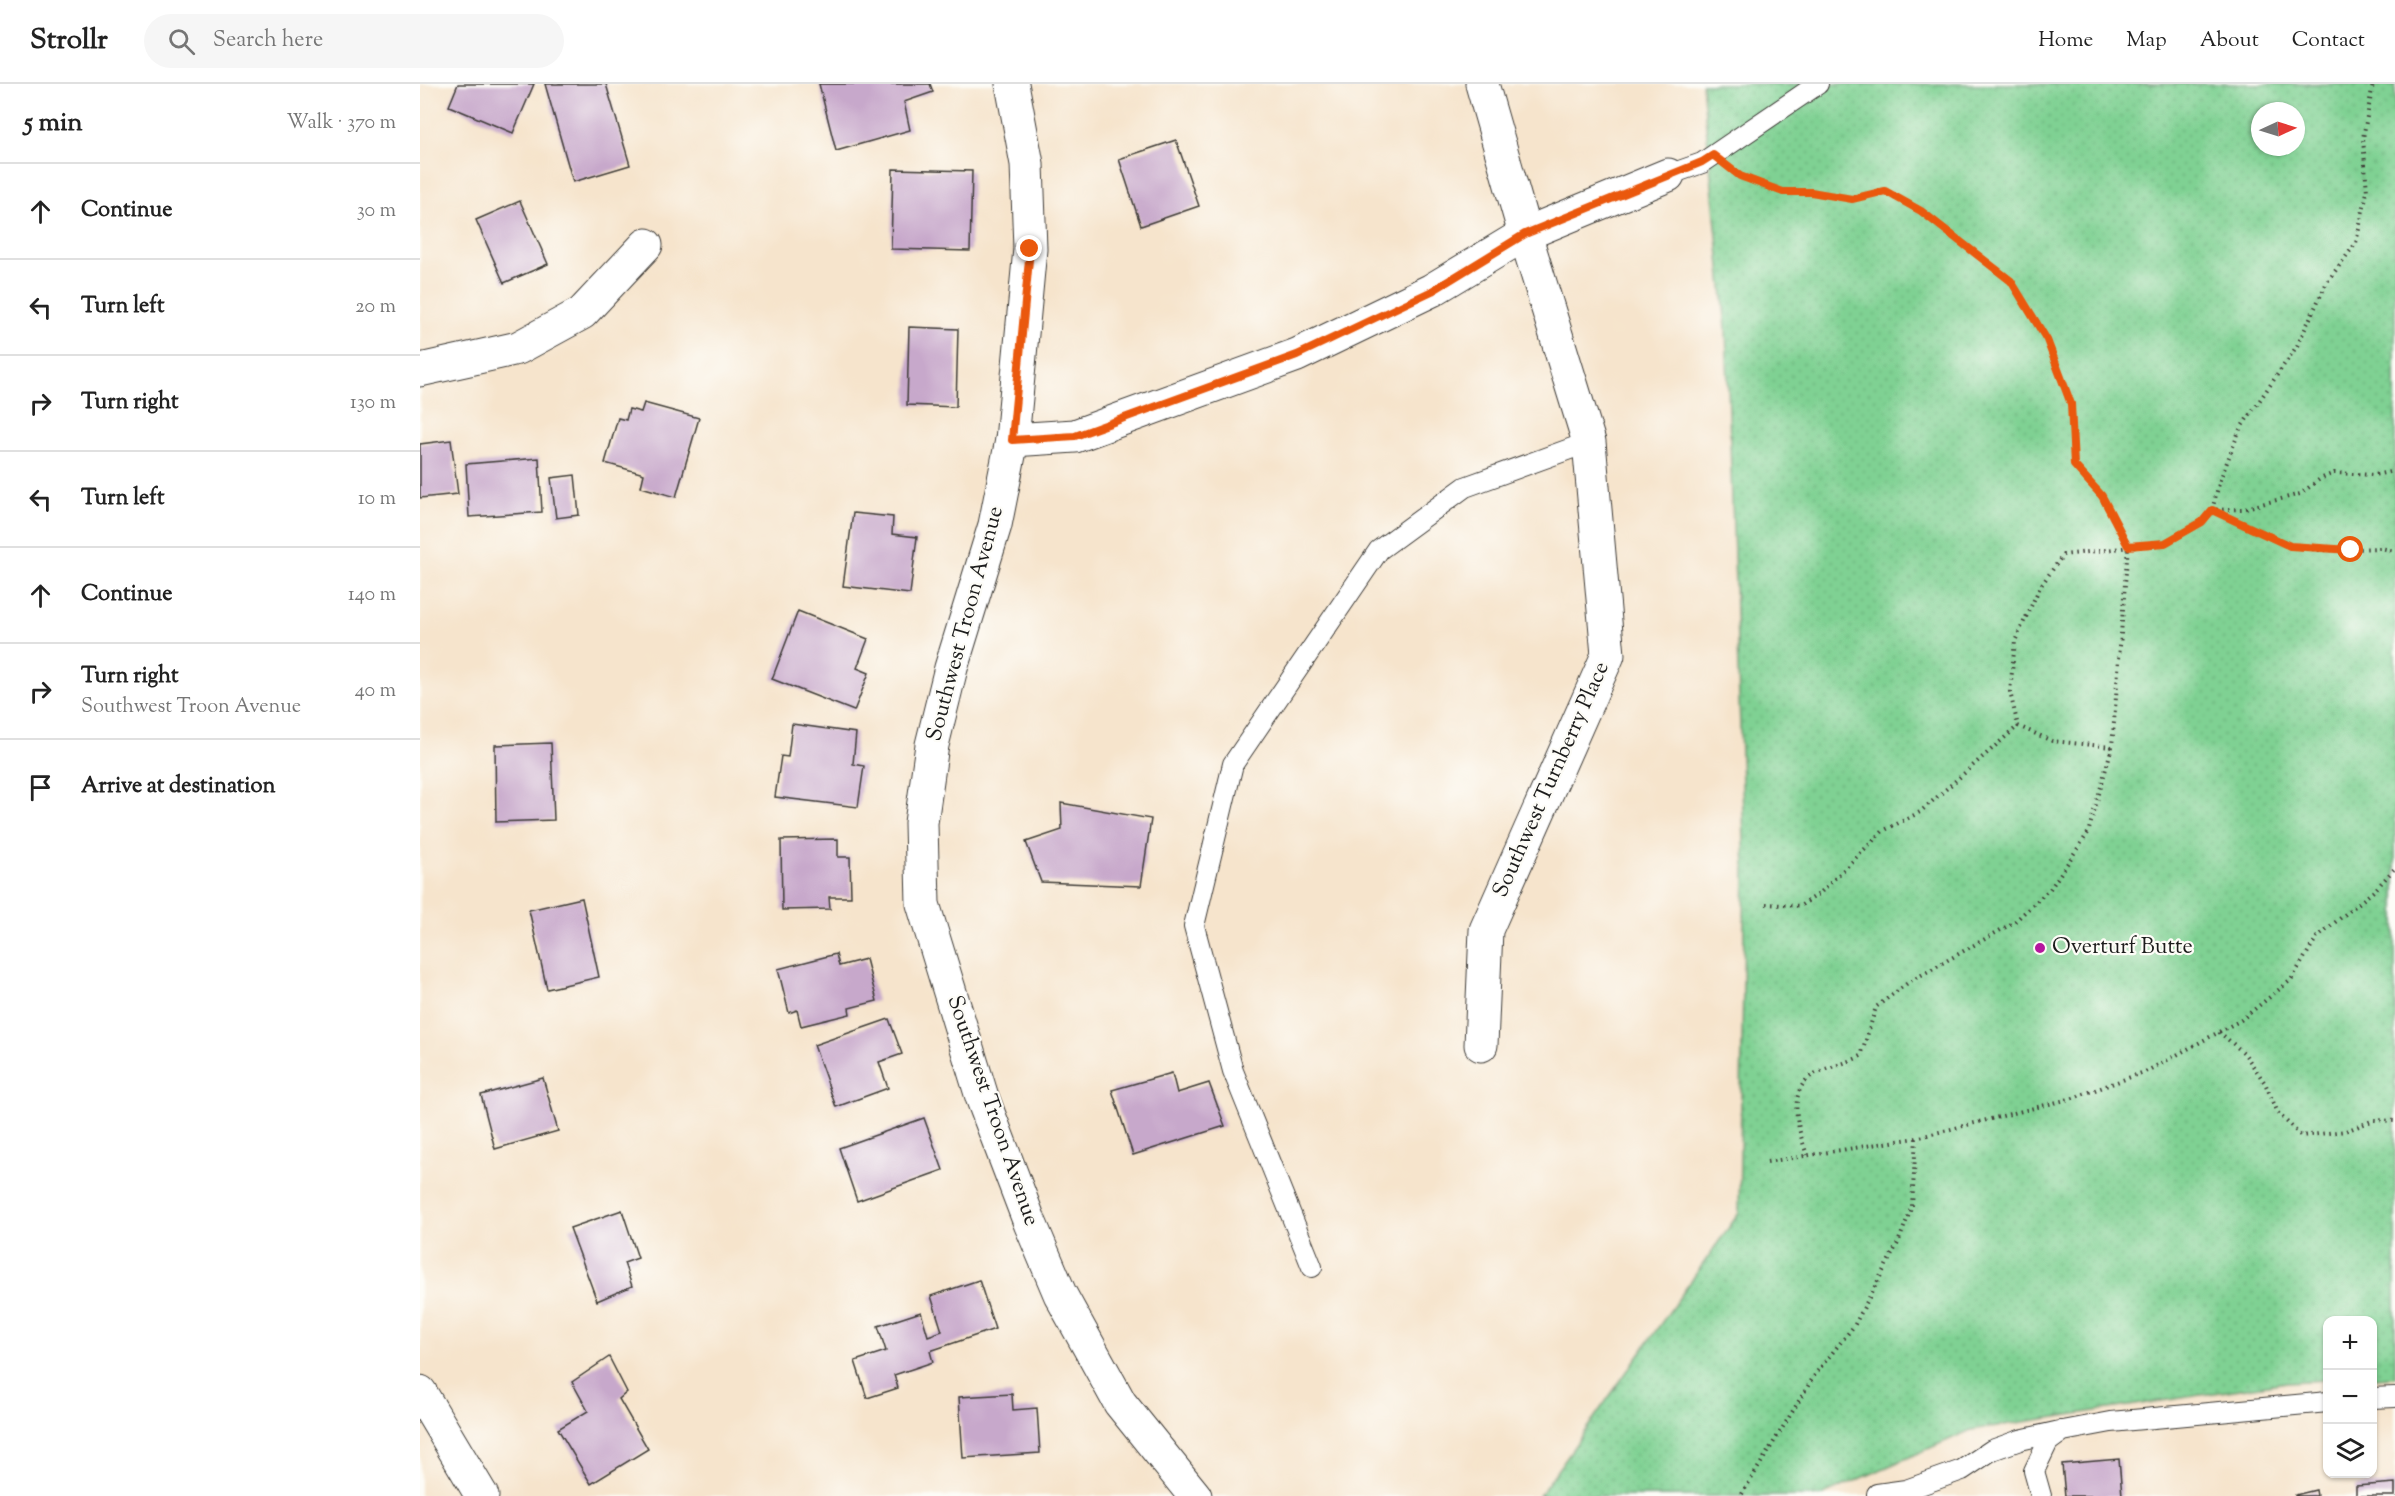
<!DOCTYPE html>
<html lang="en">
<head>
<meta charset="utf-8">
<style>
	:root { --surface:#fff; --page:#f6f6f6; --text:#222; --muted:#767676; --line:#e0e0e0 }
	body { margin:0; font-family:"Sorts Mill Goudy",serif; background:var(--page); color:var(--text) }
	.controls { position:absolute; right:18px; bottom:18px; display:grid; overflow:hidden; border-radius:12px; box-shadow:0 2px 4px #0004 }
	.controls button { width:54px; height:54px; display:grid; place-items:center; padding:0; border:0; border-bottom:2px solid var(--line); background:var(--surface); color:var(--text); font:30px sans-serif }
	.compass { position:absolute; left:1831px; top:18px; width:54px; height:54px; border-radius:50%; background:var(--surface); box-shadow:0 2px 4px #0004; rotate:86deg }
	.stop { position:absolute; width:18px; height:18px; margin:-14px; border:4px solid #ea580c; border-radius:50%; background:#fff }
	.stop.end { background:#ea580c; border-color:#fff; box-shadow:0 2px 6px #0008 }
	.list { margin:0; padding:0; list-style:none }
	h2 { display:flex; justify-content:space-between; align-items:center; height:78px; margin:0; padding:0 24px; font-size:26px }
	h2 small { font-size:20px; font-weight:400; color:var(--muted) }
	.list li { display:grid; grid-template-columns:39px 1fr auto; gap:18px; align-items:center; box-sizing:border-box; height:96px; padding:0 24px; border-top:2px solid var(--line) }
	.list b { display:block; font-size:22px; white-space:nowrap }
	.list p { margin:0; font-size:20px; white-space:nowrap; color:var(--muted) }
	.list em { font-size:20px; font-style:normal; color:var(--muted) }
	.icon { flex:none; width:33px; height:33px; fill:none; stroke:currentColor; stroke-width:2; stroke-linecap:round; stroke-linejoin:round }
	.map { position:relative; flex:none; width:1975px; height:1412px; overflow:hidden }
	header { display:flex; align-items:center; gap:36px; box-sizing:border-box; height:84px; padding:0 30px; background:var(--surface); border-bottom:2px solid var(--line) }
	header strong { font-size:28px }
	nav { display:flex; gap:33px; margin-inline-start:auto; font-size:21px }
	.search { width:420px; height:54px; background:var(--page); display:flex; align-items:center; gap:15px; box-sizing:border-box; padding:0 21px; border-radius:33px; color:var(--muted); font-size:22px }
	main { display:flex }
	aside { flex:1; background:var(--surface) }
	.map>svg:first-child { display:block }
	.grass { fill:url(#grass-dots); stroke:#4e7658; stroke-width:1.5; fill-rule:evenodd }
	.building { fill:#c7a8cb }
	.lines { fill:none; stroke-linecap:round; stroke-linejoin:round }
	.service-casing { stroke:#3d3a36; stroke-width:22 }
	.minor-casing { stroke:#3d3a36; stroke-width:35 }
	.path { stroke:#3d3a36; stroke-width:4; stroke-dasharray:1.5 4.5; stroke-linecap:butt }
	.service { stroke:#fff; stroke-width:20 }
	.minor { stroke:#fff; stroke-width:33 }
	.route { stroke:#ea580c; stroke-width:8 }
	.poi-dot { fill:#b5179e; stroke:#fdfcf7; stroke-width:2 }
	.labels { text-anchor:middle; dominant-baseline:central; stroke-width:4.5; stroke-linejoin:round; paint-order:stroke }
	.street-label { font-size:22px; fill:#1c1c1c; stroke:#fdfcf7 }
	.poi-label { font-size:22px; fill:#1c1c1c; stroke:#fdfcf7; text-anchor:start }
</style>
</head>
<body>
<header>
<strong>Strollr</strong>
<div class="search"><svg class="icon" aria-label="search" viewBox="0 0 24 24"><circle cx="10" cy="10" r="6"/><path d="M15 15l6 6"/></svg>Search here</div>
<nav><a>Home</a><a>Map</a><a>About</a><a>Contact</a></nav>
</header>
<main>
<aside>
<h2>5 min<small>Walk · 370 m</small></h2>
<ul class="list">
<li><svg class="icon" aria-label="ahead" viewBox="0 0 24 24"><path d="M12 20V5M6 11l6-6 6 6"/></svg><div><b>Continue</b></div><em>30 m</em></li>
<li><svg class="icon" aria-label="left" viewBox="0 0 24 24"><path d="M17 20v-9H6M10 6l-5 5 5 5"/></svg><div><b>Turn left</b></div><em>20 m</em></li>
<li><svg class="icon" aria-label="right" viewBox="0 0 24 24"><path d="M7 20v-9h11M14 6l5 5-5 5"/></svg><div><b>Turn right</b></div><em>130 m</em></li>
<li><svg class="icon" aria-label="left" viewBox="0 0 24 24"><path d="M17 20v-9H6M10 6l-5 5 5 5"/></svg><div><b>Turn left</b></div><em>10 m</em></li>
<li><svg class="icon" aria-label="ahead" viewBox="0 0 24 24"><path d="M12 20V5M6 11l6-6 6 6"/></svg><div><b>Continue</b></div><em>140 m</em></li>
<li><svg class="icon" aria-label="right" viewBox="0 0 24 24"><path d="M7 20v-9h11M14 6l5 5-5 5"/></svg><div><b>Turn right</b><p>Southwest Troon Avenue</p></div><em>40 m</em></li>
<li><svg class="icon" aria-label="arrive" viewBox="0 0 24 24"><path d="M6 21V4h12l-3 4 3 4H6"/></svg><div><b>Arrive at destination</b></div></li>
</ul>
</aside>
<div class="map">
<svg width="1975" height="1412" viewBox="0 0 1975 1412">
	<defs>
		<pattern id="grass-dots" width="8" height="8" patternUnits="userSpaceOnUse" patternTransform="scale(1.5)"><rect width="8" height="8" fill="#7fd193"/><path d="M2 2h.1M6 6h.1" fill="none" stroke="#6db37e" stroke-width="1.8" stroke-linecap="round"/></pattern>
	</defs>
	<rect width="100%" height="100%" fill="#fdfcf7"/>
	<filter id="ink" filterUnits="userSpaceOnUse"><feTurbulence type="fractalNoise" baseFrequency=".0167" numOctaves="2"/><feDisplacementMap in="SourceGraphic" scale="12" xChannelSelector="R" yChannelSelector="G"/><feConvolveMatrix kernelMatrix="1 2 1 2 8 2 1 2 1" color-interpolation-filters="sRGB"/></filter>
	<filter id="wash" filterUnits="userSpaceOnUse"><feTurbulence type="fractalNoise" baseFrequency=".008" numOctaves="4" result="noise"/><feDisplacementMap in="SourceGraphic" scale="24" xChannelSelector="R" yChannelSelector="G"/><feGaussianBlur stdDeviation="1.35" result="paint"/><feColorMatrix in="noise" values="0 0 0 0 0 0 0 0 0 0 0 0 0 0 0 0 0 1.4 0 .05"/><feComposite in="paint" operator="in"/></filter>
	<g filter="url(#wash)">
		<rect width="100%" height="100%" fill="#f6e4cc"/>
		<path class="grass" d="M 1282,0 L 1975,0 L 1975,1293 L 1953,1294 L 1952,1236 L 1908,1236 L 1907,1296 L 1867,1298 L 1551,1346 L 1401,1412 L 1119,1412 L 1319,1129 L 1325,785 L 1306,244 ZM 1840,27 L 1876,27 L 1876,63 L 1840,63 Z"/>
		<g id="blocks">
			<g class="building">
				<polygon points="38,0 114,0 93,49 29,22"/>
				<polygon points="125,0 186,0 210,81 153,98"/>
				<polygon points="399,0 510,0 513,8 484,18 490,46 416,67"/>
				<polygon points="756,56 779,122 721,142 699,75"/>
				<polygon points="473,85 552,87 550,167 471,165"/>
				<polygon points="100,117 128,180 84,199 56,136"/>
				<polygon points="489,243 538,245 536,323 487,321"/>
				<polygon points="224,319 279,334 256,413 221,403 224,390 185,379 198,334 206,336 209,325 221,328"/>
				<polygon points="31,356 38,410 0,414 0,360"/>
				<polygon points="119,374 122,428 49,433 46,380"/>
				<polygon points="155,391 159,431 136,434 131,394"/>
				<polygon points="433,429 473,433 472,450 497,453 490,510 423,502"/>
				<polygon points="378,527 448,555 437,584 449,589 434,627 352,595"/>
				<polygon points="372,640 436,649 433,680 444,682 438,723 355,713 361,672 368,673"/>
				<polygon points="131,659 134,736 76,738 75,661"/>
				<polygon points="641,719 731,735 721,802 621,798 606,758 642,746"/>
				<polygon points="418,755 418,773 430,773 431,813 409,813 410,825 362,826 361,756"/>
				<polygon points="162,814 179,893 127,905 109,826"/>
				<polygon points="416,870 419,882 446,875 457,917 429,924 430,930 381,942 377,926 369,929 358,885"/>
				<polygon points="469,935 482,970 459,978 468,1004 416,1023 394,961"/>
				<polygon points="752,989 757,1009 789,999 805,1042 713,1071 692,1006"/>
				<polygon points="123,994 138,1047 75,1065 61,1011"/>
				<polygon points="504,1034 523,1086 437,1117 419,1064"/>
				<polygon points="202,1126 218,1174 204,1179 212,1202 177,1217 150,1144"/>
				<polygon points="559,1196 575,1245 510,1267 513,1278 474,1291 478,1304 447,1314 435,1277 466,1267 458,1242 501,1228 508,1252 522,1247 511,1212"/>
				<polygon points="189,1273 207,1308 199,1315 228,1365 171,1400 138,1345 168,1327 152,1298"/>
				<polygon points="592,1310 593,1326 617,1324 620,1369 543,1374 539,1313"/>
				<polygon points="1699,1375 1702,1412 1645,1412 1642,1380"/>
				<polygon points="1975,1399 1975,1412 1936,1412 1936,1402"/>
				<polygon points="1896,1406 1897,1412 1875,1412 1875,1411"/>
			</g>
		</g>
	</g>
	<g filter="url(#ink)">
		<use href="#blocks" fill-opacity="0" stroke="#3d3a36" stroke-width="1.5"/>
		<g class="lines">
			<g class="service-casing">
				<g id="service">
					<polyline points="1248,91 1282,79 1398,0"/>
					<polyline points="892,1183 813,987 774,842 813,680 959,466 1045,403 1169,358"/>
					<polyline points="1952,1314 1975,1313"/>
					<polyline points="1457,1410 1486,1406 1542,1386 1572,1366 1600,1356 1640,1347"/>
					<polyline points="1621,1412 1614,1387 1628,1358 1643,1347 1691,1338 1908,1318"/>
				</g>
			</g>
			<g class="minor-casing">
				<g id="minor">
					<polyline points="592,0 607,80 610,165 592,356 575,441 531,584 512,661 501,739 503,820 562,1013 610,1139 640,1210 700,1319 775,1412"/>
					<polyline points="0,286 98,264 162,229 226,161"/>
					<polyline points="592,356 655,352 877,271 1012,206 1105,150 1248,91"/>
					<polyline points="1061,961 1066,846 1188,571 1169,358 1105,150 1062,0"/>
					<polyline points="0,1308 62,1412"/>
				</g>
			</g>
			<g class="path">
				<path d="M 1314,87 L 1320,92 L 1363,108 L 1391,108 L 1432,115 L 1465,107 L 1501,127 L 1591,197 L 1627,256 L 1651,320 L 1654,381 L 1681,412 L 1708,462 L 1692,663 L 1668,749 L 1630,805 L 1593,839 L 1489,898 L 1456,923 L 1441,972 C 1426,980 1411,982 1396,989 C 1365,1005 1378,1045 1387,1071"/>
				<polyline points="1975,387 1954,391 1914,389 1900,395 1880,410 1822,425 1792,426 1870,462 1903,466 1961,464 1975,467"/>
				<polyline points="1692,663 1632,657 1598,642 1590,608 1595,557 1620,503 1643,471 1745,459 1782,438 1792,426 1800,396 1820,345 1877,262 1907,198 1936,159 1947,108 1943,54 1953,0"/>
				<polyline points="1346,820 1380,822 1399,810 1463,747 1500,728 1598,642"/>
				<polyline points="1799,948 1824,969 1845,999 1858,1029 1881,1052 1926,1047 1954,1036 1975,1037"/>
				<polyline points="1347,1078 1496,1054 1653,1014 1727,987 1821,936 1871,896 1897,853 1955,806 1975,784"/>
				<polyline points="1322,1410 1396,1289 1434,1242 1478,1159 1492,1122 1496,1054"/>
			</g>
			<use href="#service" class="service"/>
			<use href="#minor" class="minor"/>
		</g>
	</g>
	<g class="lines" filter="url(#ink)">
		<polyline class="route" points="610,165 592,356 655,352 877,271 1012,207 1105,150 1282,78 1293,71 1320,92 1363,108 1391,108 1432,115 1465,107 1501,127 1591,197 1627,256 1651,320 1654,381 1682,412 1708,462 1745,459 1782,438 1792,426 1870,462 1931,466"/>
	</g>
	<circle class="poi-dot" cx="1620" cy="864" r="6"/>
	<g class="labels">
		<g class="street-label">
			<text transform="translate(546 540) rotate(-75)">Southwest Troon Avenue</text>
			<text transform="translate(1132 696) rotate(-66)">Southwest Turnberry Place</text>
			<text transform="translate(572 1027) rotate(71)">Southwest Troon Avenue</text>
		</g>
		<g class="poi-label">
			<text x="1632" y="864">Overturf Butte</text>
		</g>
	</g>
</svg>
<div class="controls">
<button>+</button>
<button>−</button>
<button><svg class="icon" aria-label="layers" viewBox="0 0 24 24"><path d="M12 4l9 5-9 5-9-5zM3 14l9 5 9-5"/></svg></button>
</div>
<svg class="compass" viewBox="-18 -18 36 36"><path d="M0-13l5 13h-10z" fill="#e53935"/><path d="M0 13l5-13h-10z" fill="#767676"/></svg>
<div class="stop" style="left:1931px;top:466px"></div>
<div class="stop end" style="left:610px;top:165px"></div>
</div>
</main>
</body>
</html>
